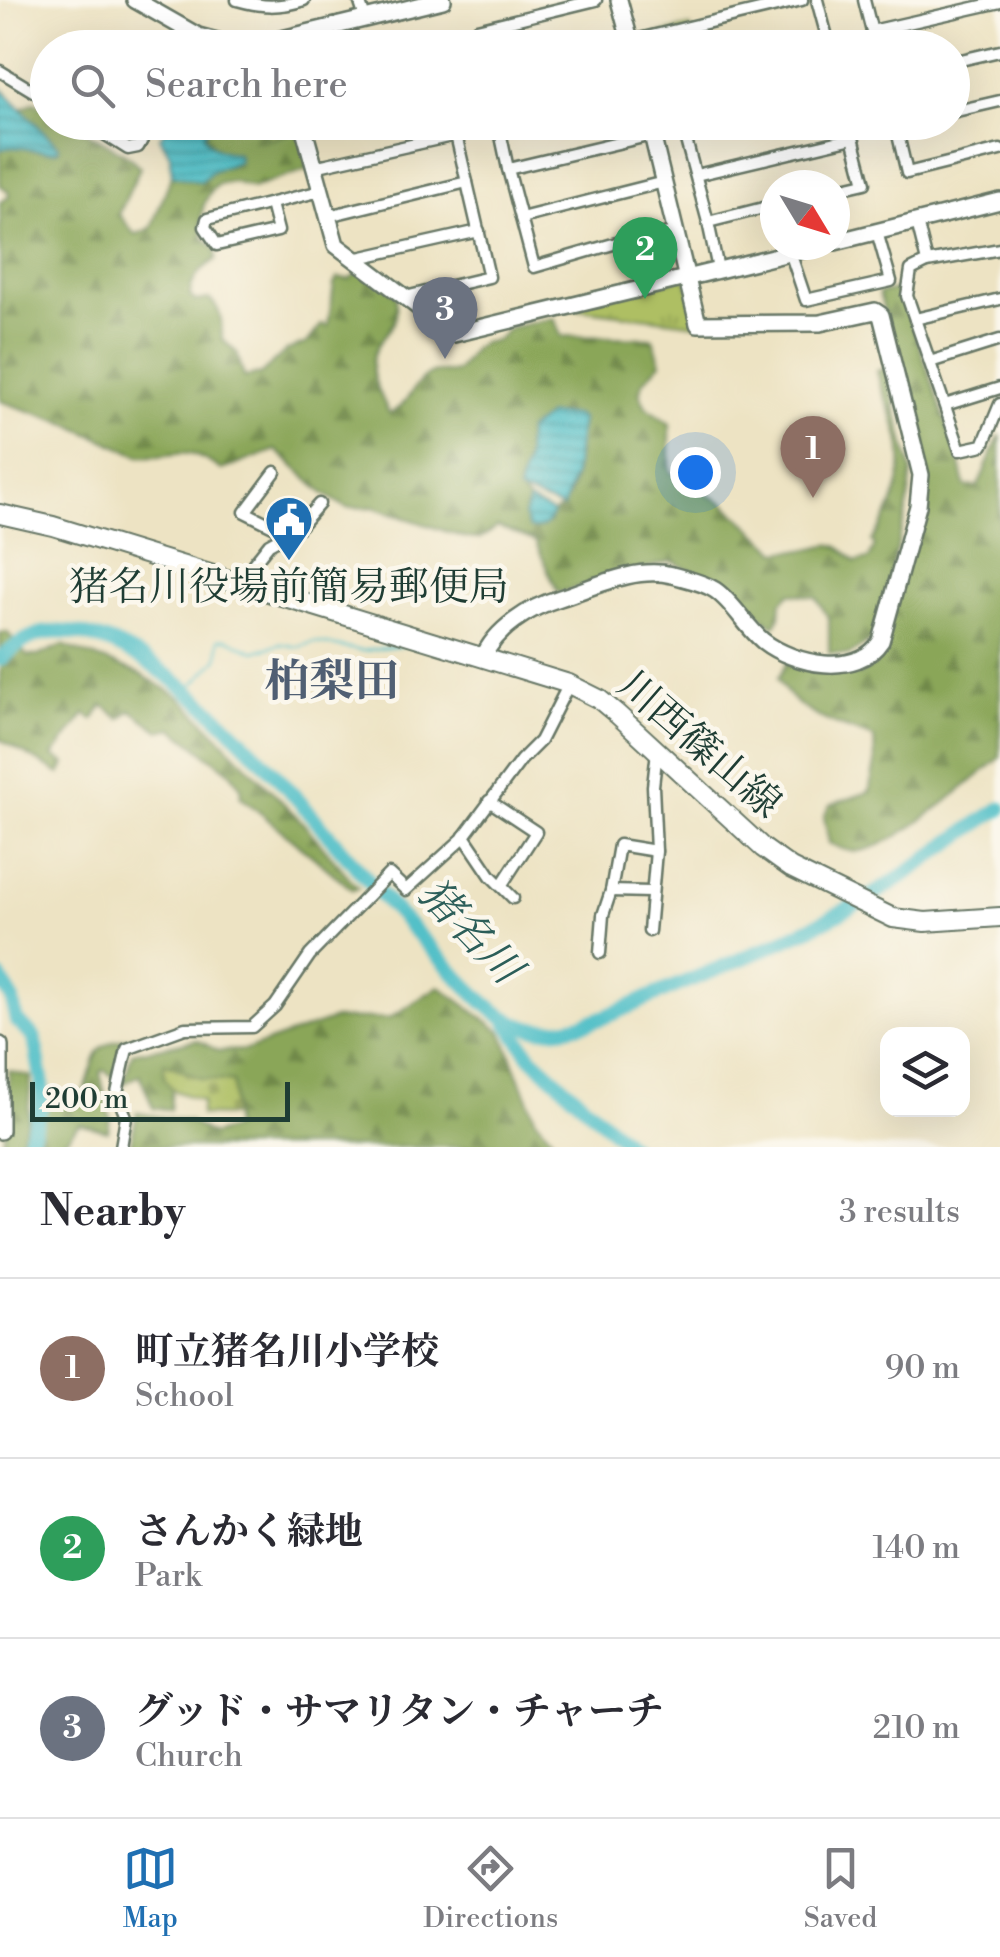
<!DOCTYPE html>
<html lang="en">
<head>
<meta charset="utf-8">
<style>
	:root { --surface:#fff; --page:#f2f2f3; --text:#2b2b33; --muted:#7c7c81; --line:#e1e1e2; --accent:#1f6fb2 }
	body { margin:0; font-family:"Libre Bodoni","Noto Serif JP",serif; background:var(--page); color:var(--text) }
	.controls { position:absolute; right:30px; bottom:30px; display:grid; overflow:hidden; border-radius:20px; box-shadow:0 10px 40px #0002 }
	.controls button { width:90px; height:90px; display:grid; place-items:center; padding:0; border:0; border-bottom:2px solid var(--line); background:var(--surface); color:var(--text); font:50px sans-serif }
	.compass { position:absolute; left:760px; top:170px; width:90px; height:90px; border-radius:50%; background:var(--surface); box-shadow:0 10px 40px #0002; rotate:128deg }
	.scale { position:absolute; left:30px; bottom:25px; width:260px; box-sizing:border-box; padding-left:10px; border:5px solid #1f3d34; border-top:0; font-size:28px; line-height:35px; white-space:nowrap; color:#1f3d34; -webkit-text-stroke:8px #fbf7ec; paint-order:stroke }
	.you { position:absolute; left:695px; top:472px; width:35px; height:35px; margin:-25px; border:8px solid #fff; border-radius:50%; background:#1a73e8; box-shadow:0 0 0 15px #1a73e833 }
	.badge { display:grid; place-items:center; width:65px; height:65px; border-radius:50%; background:var(--accent); color:#fff; font-size:32px; font-weight:700 }
	.pin { position:absolute; translate:-50% -82px; filter:drop-shadow(0 2px 5px #0008) }
	.pin::after { content:''; position:absolute; top:52px; width:35px; height:30px; background:inherit; clip-path:polygon(0 0,100% 0,50% 100%) }
	.list { margin:0; padding:0; list-style:none }
	h2 { display:flex; justify-content:space-between; align-items:center; height:130px; margin:0; padding:0 40px; font-size:42px }
	h2 small { font-size:32px; font-weight:400; color:var(--muted) }
	.list li { display:grid; grid-template-columns:65px 1fr auto; gap:30px; align-items:center; box-sizing:border-box; height:180px; padding:0 40px; border-top:2px solid var(--line) }
	.list b { display:block; font-size:38px; white-space:nowrap }
	.list p { margin:0; font-size:32px; white-space:nowrap; color:var(--muted) }
	.list em { font-size:32px; font-style:normal; color:var(--muted) }
	.icon { flex:none; width:55px; height:55px; fill:none; stroke:currentColor; stroke-width:2; stroke-linecap:round; stroke-linejoin:round }
	.map { position:relative; flex:none; width:1000px; height:1147px; overflow:hidden }
	.search { position:absolute; background:var(--surface); box-shadow:0 10px 40px #0002; left:30px; right:30px; top:30px; height:110px; display:flex; align-items:center; gap:25px; box-sizing:border-box; padding:0 35px; border-radius:55px; color:var(--muted); font-size:38px }
	.sheet { height:670px; background:var(--surface) }
	nav { display:flex; justify-content:space-around; align-items:center; box-sizing:border-box; height:140px; border-top:2px solid var(--line); background:var(--surface); font-size:28px; color:var(--muted) }
	nav a { display:grid; justify-items:center; gap:5px }
	nav .on { color:var(--accent) }
	.map>svg:first-child { display:block }
	.grass { fill:url(#grass-tufts); stroke:#667e4c; stroke-width:2.5 }
	.forest { fill:url(#forest-firs); stroke:#547246; stroke-width:2.5; fill-rule:evenodd }
	.cemetery { fill:url(#cemetery-stones); stroke:#667e4c; stroke-width:2.5 }
	.water { fill:url(#water-rules); stroke:#387e7e; stroke-width:2.5 }
	.lines { fill:none; stroke-linecap:round; stroke-linejoin:round }
	.stream { stroke:#52c0c8; stroke-width:2.5 }
	.river { stroke:#52c0c8; stroke-width:15 }
	.street-casing { stroke:#677766; stroke-width:15 }
	.secondary-casing { stroke:#677766; stroke-width:20 }
	.primary-casing { stroke:#677766; stroke-width:22 }
	.street { stroke:#fff; stroke-width:10 }
	.secondary { stroke:#fff; stroke-width:15 }
	.primary { stroke:#fff; stroke-width:18 }
	.labels { text-anchor:middle; dominant-baseline:central; stroke-width:9; stroke-linejoin:round; paint-order:stroke }
	.poi-label { font-size:40px; fill:#1f3d34; stroke:#fbf7ec }
	.street-label { font-size:40px; fill:#1f3d34; stroke:#fbf7ec }
	.water-label { font-size:42px; font-style:italic; fill:#2c5e59; stroke:#fbf7ec }
	.quarter-label { font-size:45px; font-weight:bold; fill:#505f73; stroke:#fbf7ec }
</style>
</head>
<body>
<div class="map">
<svg width="1000" height="1147" viewBox="0 0 1000 1147">
	<defs>
		<pattern id="grass-tufts" width="24" height="20" patternUnits="userSpaceOnUse" patternTransform="scale(2.5)"><rect width="24" height="20" fill="#aebf63"/><path d="M3 7l-1-3M5 7V3M7 7l1-3M15 17l-1-3M17 17v-4M19 17l1-3" fill="none" stroke="#8d9c52"/></pattern>
		<pattern id="forest-firs" width="22" height="20" patternUnits="userSpaceOnUse" patternTransform="scale(2.5)"><rect width="22" height="20" fill="#8aa659"/><path d="M5 1l3.5 6h-7zM16 11l3.5 6h-7z" fill="#70884a"/></pattern>
		<pattern id="cemetery-stones" width="16" height="16" patternUnits="userSpaceOnUse" patternTransform="scale(2.5)"><rect width="16" height="16" fill="#aebf63"/><path d="M2 7V4a2 2 0 0 1 4 0v3zM10 15v-3a2 2 0 0 1 4 0v3z" fill="#8d9c52"/></pattern>
		<pattern id="water-rules" width="6" height="5" patternUnits="userSpaceOnUse" patternTransform="scale(2.5)"><rect width="6" height="5" fill="#52c0c8"/><path d="M0 2.5h6" fill="none" stroke="#439da3"/></pattern>
	</defs>
	<rect width="100%" height="100%" fill="#fbf7ec"/>
	<filter id="ink" filterUnits="userSpaceOnUse"><feTurbulence type="fractalNoise" baseFrequency=".01" numOctaves="2"/><feDisplacementMap in="SourceGraphic" scale="20" xChannelSelector="R" yChannelSelector="G"/><feConvolveMatrix kernelMatrix="1 2 1 2 8 2 1 2 1" color-interpolation-filters="sRGB"/></filter>
	<filter id="wash" filterUnits="userSpaceOnUse"><feTurbulence type="fractalNoise" baseFrequency=".0048" numOctaves="4" result="noise"/><feDisplacementMap in="SourceGraphic" scale="40" xChannelSelector="R" yChannelSelector="G"/><feGaussianBlur stdDeviation="2.25" result="paint"/><feColorMatrix in="noise" values="0 0 0 0 0 0 0 0 0 0 0 0 0 0 0 0 0 1.4 0 .05"/><feComposite in="paint" operator="in"/></filter>
	<g filter="url(#wash)">
		<rect width="100%" height="100%" fill="#ede3c3"/>
		<g class="grass">
			<polygon points="690,27 696,47 632,47 630,41"/>
			<polygon points="236,123 298,123 309,169"/>
			<polygon points="686,277 698,324 563,307"/>
		</g>
		<g class="forest">
			<path d="M 35,102 L 47,109 L 48,122 L 71,123 L 128,156 L 140,167 L 119,214 L 135,235 L 151,228 L 172,175 L 201,181 L 211,172 L 239,160 L 238,154 C 224,152 209,149 204,135 L 212,123 L 253,123 L 271,139 L 300,129 L 309,169 L 253,188 L 234,182 L 218,184 C 202,199 199,215 203,237 L 216,250 L 216,260 C 203,266 190,280 190,296 L 195,301 L 209,299 C 222,308 222,324 222,339 L 237,353 L 244,377 L 261,374 L 285,351 L 307,343 L 322,324 L 328,326 L 334,284 L 338,278 L 349,279 L 363,268 L 396,295 C 399,331 387,324 375,352 C 366,372 381,395 389,413 C 410,406 412,381 432,373 C 440,370 449,374 457,371 L 473,349 L 482,343 L 497,340 L 509,328 L 554,318 L 561,336 L 653,338 L 661,363 L 643,382 L 640,395 L 646,407 L 670,424 L 670,471 L 680,481 L 724,503 L 778,552 C 787,550 795,551 804,550 C 835,545 830,537 856,562 L 869,559 L 875,545 L 872,541 C 895,509 909,470 897,430 C 891,410 881,392 877,371 L 886,368 L 912,473 L 907,508 L 874,638 L 849,655 L 829,653 L 829,619 L 816,597 L 790,593 L 781,603 L 780,616 L 774,626 L 728,588 L 671,561 L 558,593 L 535,541 L 498,527 L 479,539 L 466,538 L 373,507 L 347,508 L 324,494 L 276,450 L 222,470 C 177,441 184,459 140,456 L 65,423 L 0,401 L 0,202 L 9,197 L 8,191 L 0,185 L 0,150 C 16,142 39,155 58,150 L 19,110 ZM 527,431 L 578,453 C 574,474 574,503 553,513 L 549,523 L 525,509 L 529,501 L 518,490 L 526,461 Z"/>
			<path d="M 900,289 L 960,463 L 965,487 L 978,486 L 1000,435 L 1000,758 C 967,784 899,846 859,851 C 849,853 838,847 829,843 L 824,817 L 830,805 L 869,792 L 875,764 L 874,738 C 839,725 794,715 778,678 L 788,661 L 859,675 L 878,662 L 926,490 L 924,457 L 879,293 Z"/>
			<polygon points="7,632 27,656 38,656 63,645 140,674 181,698 302,822 358,888 353,890 240,796 242,789 230,772 172,728 160,731 131,710 120,719 103,705 93,720 85,714 53,756 66,764 60,774 0,739 0,633"/>
			<polygon points="439,986 502,1032 535,1117 559,1147 130,1147 137,1113 188,1121 212,1135 233,1128 233,1082 164,1077 172,1087 170,1110 153,1108 140,1075 123,1084 132,1053 197,1040 219,1051 246,1050 334,1019 390,1018"/>
			<path d="M 148,1033 L 152,1035 L 124,1047 L 115,1078 L 104,1070 L 100,1073 L 110,1118 L 108,1131 L 79,1124 L 59,1147 L 32,1147 L 43,1107 C 62,1106 68,1094 85,1091 C 100,1039 96,1046 148,1033 Z"/>
			<polygon points="9,1071 31,1077 28,1118 19,1147 2,1147 7,1121"/>
		</g>
		<polygon class="cemetery" points="164,1063 202,1079 233,1082 233,1116 200,1115 202,1101 172,1090 164,1077"/>
		<g class="water">
			<path d="M 0,87 L 59,147 L 58,150 C 39,155 16,142 0,150 Z"/>
			<path d="M 171,123 L 212,123 L 204,134 C 209,149 224,152 238,154 L 239,161 L 211,172 L 201,182 L 172,175 L 170,155 L 160,137 Z"/>
			<polygon points="548,415 575,415 581,419 574,475 563,508 518,491 526,461 527,431"/>
			<path d="M 529,501 L 553,513 C 549,523 541,532 529,528 L 524,516 Z"/>
		</g>
		<g class="lines">
			<polyline class="stream" points="188,690 218,659 219,639 228,639 254,652 281,644 298,647 315,642 362,651 410,645"/>
			<g class="river">
				<path d="M 0,659 C 13,648 28,636 45,633 C 157,616 299,803 366,878 C 389,905 414,930 438,956 C 466,984 497,1026 540,1029 C 582,1032 624,1008 662,992 C 729,964 798,937 862,901 C 910,875 953,838 1000,809"/>
				<polyline points="0,978 12,998 16,1020 34,1037 42,1081 41,1106 27,1147"/>
				<polyline points="506,1020 530,1056 631,1147"/>
			</g>
		</g>
	</g>
	<g filter="url(#ink)">
		<g class="lines">
			<g class="street-casing">
				<g id="street">
					<path d="M 237,0 C 262,7 279,8 304,0"/>
					<polyline points="359,0 365,18"/>
					<polyline points="817,0 830,48"/>
					<polyline points="864,0 876,48"/>
					<polyline points="690,27 696,48"/>
					<polyline points="872,31 1000,2"/>
					<polyline points="403,48 434,40 436,48"/>
					<polyline points="481,48 477,29 596,0"/>
					<polyline points="601,48 802,0"/>
					<polyline points="811,48 828,44"/>
					<polyline points="952,62 1000,51"/>
					<polyline points="0,71 48,100"/>
					<polyline points="952,112 1000,101"/>
					<polyline points="85,122 128,149 138,147 152,122"/>
					<polyline points="498,122 508,169"/>
					<polyline points="895,122 907,173 1000,150"/>
					<polyline points="683,129 708,222"/>
					<polyline points="314,167 456,135"/>
					<polyline points="696,175 853,138"/>
					<polyline points="835,190 865,183 849,122"/>
					<polyline points="271,204 278,231 217,245 205,227 207,219 321,191"/>
					<polyline points="328,216 467,182"/>
					<polyline points="521,218 664,182"/>
					<polyline points="917,222 927,262 911,270 907,296 960,450 983,445 1000,404"/>
					<polyline points="675,232 620,242 534,267 508,169 707,122"/>
					<polyline points="790,252 806,300 891,281 877,232"/>
					<polyline points="354,259 479,231"/>
					<polyline points="927,262 1000,249"/>
					<polyline points="718,269 708,222 775,205"/>
					<polyline points="405,297 489,277 453,122"/>
					<polyline points="915,319 1000,299"/>
					<polyline points="930,362 1000,340"/>
					<polyline points="945,405 1000,388"/>
					<polyline points="275,472 245,512 277,528 283,536"/>
					<polyline points="238,583 269,544 298,528 319,504"/>
					<polyline points="489,801 536,832 501,886"/>
					<polyline points="464,836 491,876 513,898"/>
					<polyline points="611,891 650,892"/>
					<polyline points="649,931 656,851 653,786 657,751"/>
					<polyline points="600,953 603,915 611,891 619,845 656,851"/>
					<polyline points="121,1147 126,1117 117,1093 127,1049 185,1028 252,1027 275,1006 310,955 389,874 406,890 462,839 521,760 540,741 569,684"/>
				</g>
			</g>
			<g class="secondary-casing">
				<g id="secondary">
					<polyline points="135,0 198,36 224,43 257,45 443,0"/>
					<polyline points="619,0 632,48"/>
					<polyline points="302,122 336,245 454,334 822,245"/>
					<polyline points="835,242 1000,201"/>
					<path d="M 483,658 C 495,629 530,607 560,598 C 594,587 635,566 672,575 C 686,579 703,582 715,590 C 734,603 745,626 763,641 C 794,665 857,678 881,641 L 918,506 L 921,475 L 881,315 L 875,311 L 820,323 L 698,324 L 649,122"/>
					<polyline points="0,1045 0,1131"/>
				</g>
			</g>
			<g class="primary-casing">
				<polyline id="primary" points="0,514 53,526 569,684 599,699 617,714 763,848 791,868 893,918 925,922 1000,917"/>
			</g>
			<use href="#street" class="street"/>
			<use href="#secondary" class="secondary"/>
			<use href="#primary" class="primary"/>
		</g>
	</g>
	<defs>
		<g id="civic-pin" transform="scale(2.5)"><path d="M0 17L-7.5 6A9.5 9.5 0 1 1 7.5 6Z" fill="#1f6fb2" stroke="#fbf7ec"/><path d="M-.6-6.5H3V-4.5H.6V-3L4-1V1h2V6H-6V1h2V-1L-.6-3ZM-1.2 2.5V6h2.4V2.5Z" fill="#fff"/></g>
	</defs>
	<g fill-rule="evenodd">
		<use href="#civic-pin" x="289" y="520"/>
	</g>
	<g class="labels">
		<g class="poi-label">
			<text x="289" y="588">猪名川役場前簡易郵便局</text>
		</g>
		<g class="street-label">
			<text transform="translate(699 745) rotate(41)">川西篠山線</text>
		</g>
		<g class="water-label">
			<text transform="translate(469 932) rotate(46)">猪名川</text>
		</g>
		<g class="quarter-label">
			<text x="332" y="682">柏梨田</text>
		</g>
	</g>
</svg>
<div class="controls">
<button><svg class="icon" aria-label="layers" viewBox="0 0 24 24"><path d="M12 4l9 5-9 5-9-5zM3 14l9 5 9-5"/></svg></button>
</div>
<svg class="compass" viewBox="-18 -18 36 36"><path d="M0-13l5 13h-10z" fill="#e53935"/><path d="M0 13l5-13h-10z" fill="#7c7c81"/></svg>
<div class="scale">200 m</div>
<div class="you"></div>
<div class="pin badge" style="left:813px;top:498px;background:#8d6e63">1</div>
<div class="pin badge" style="left:645px;top:299px;background:#2e9e5b">2</div>
<div class="pin badge" style="left:445px;top:359px;background:#6b7280">3</div>
<div class="search"><svg class="icon" aria-label="search" viewBox="0 0 24 24"><circle cx="10" cy="10" r="6"/><path d="M15 15l6 6"/></svg>Search here</div>
</div>
<section class="sheet">
<h2>Nearby<small>3 results</small></h2>
<ul class="list">
<li><span class="badge" style="background:#8d6e63">1</span><div><b>町立猪名川小学校</b><p>School</p></div><em>90 m</em></li>
<li><span class="badge" style="background:#2e9e5b">2</span><div><b>さんかく緑地</b><p>Park</p></div><em>140 m</em></li>
<li><span class="badge" style="background:#6b7280">3</span><div><b>グッド・サマリタン・チャーチ</b><p>Church</p></div><em>210 m</em></li>
</ul>
</section>
<nav>
<a class="on"><svg class="icon" aria-label="map" viewBox="0 0 24 24"><path d="M3 6l6-2 6 2 6-2v14l-6 2-6-2-6 2zM9 4v14M15 6v14"/></svg>Map</a>
<a><svg class="icon" aria-label="directions" viewBox="0 0 24 24"><path d="M12 3l9 9-9 9-9-9zM9 14v-3h6M13 9l2 2-2 2"/></svg>Directions</a>
<a><svg class="icon" aria-label="saved" viewBox="0 0 24 24"><path d="M7 4h10v16l-5-4-5 4z"/></svg>Saved</a>
</nav>
</body>
</html>
